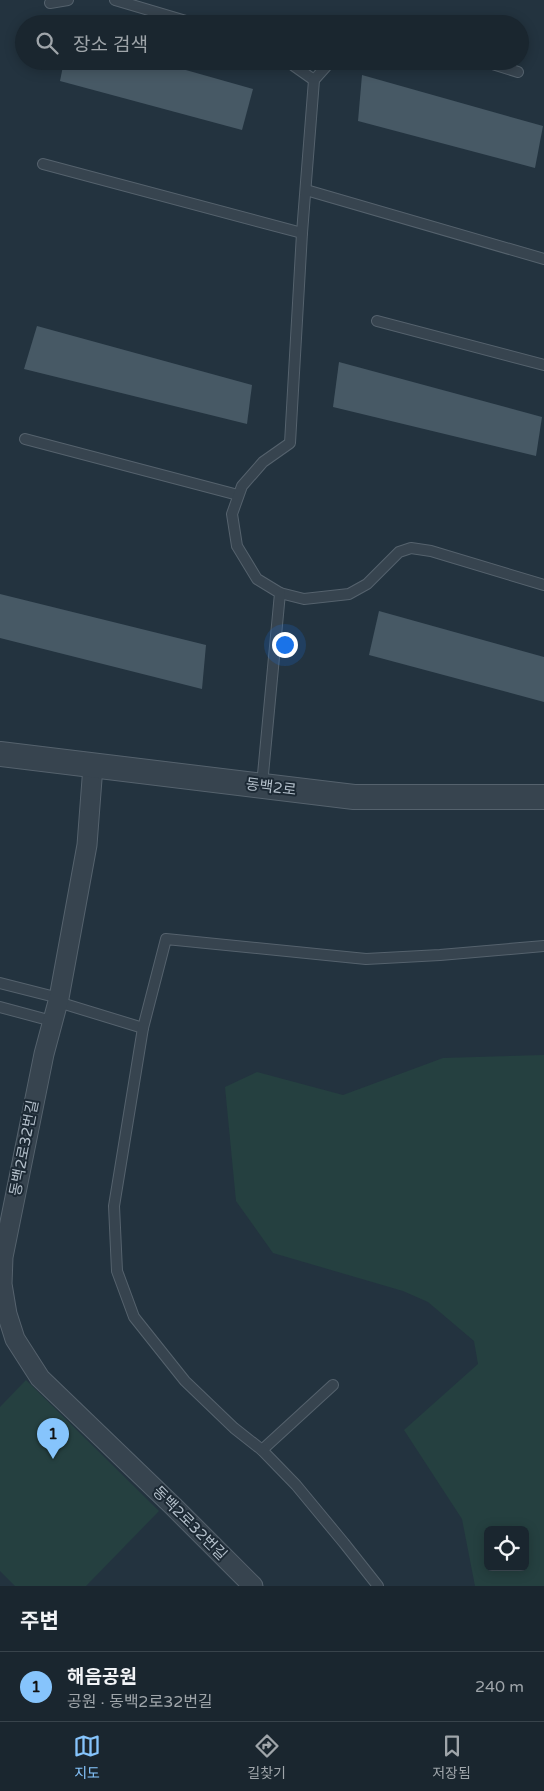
<!DOCTYPE html>
<html lang="ko">
<head>
<meta charset="utf-8">
<style>
	:root { --surface:#1a262f; --page:#27323b; --text:#f1f3f6; --muted:#9fa5aa; --line:#38434b; --accent:#86c4fc }
	body { margin:0; font-family:"Varela Round","Noto Sans KR",sans-serif; background:var(--page); color:var(--text) }
	.controls { position:absolute; right:15px; bottom:15px; display:grid; overflow:hidden; border-radius:8px; box-shadow:0 2px 12px #0003 }
	.controls button { width:45px; height:45px; display:grid; place-items:center; padding:0; border:0; border-bottom:1px solid var(--line); background:var(--surface); color:var(--text); font:25px sans-serif }
	.you { position:absolute; left:284px; top:644px; width:18px; height:18px; margin:-12px; border:4px solid #fff; border-radius:50%; background:#1a73e8; box-shadow:0 0 0 8px #1a73e833 }
	.badge { display:grid; place-items:center; width:32px; height:32px; border-radius:50%; background:var(--accent); color:#111; font-size:16px; font-weight:700 }
	.pin { position:absolute; translate:-50% -41px; filter:drop-shadow(0 1px 2px #0008) }
	.pin::after { content:''; position:absolute; top:26px; width:18px; height:15px; background:inherit; clip-path:polygon(0 0,100% 0,50% 100%) }
	.list { margin:0; padding:0; list-style:none }
	h2 { display:flex; justify-content:space-between; align-items:center; height:65px; margin:0; padding:0 20px; font-size:21px }
	h2 small { font-size:16px; font-weight:400; color:var(--muted) }
	.list li { display:grid; grid-template-columns:32px 1fr auto; gap:15px; align-items:center; box-sizing:border-box; height:70px; padding:0 20px; border-top:1px solid var(--line) }
	.list b { display:block; font-size:19px; white-space:nowrap }
	.list p { margin:0; font-size:16px; white-space:nowrap; color:var(--muted) }
	.list em { font-size:16px; font-style:normal; color:var(--muted) }
	.icon { flex:none; width:28px; height:28px; fill:none; stroke:currentColor; stroke-width:2; stroke-linecap:round; stroke-linejoin:round }
	.map { position:relative; flex:none; width:544px; height:1586px; overflow:hidden }
	.search { position:absolute; background:var(--surface); box-shadow:0 2px 12px #0003; left:15px; right:15px; top:15px; height:55px; display:flex; align-items:center; gap:12px; box-sizing:border-box; padding:0 18px; border-radius:28px; color:var(--muted); font-size:19px }
	.sheet { height:135px; background:var(--surface) }
	nav { display:flex; justify-content:space-around; align-items:center; box-sizing:border-box; height:70px; border-top:1px solid var(--line); background:var(--surface); font-size:14px; color:var(--muted) }
	nav a { display:grid; justify-items:center; gap:2px }
	nav .on { color:var(--accent) }
	.map>svg:first-child { display:block }
	.green { fill:#254040; fill-rule:evenodd }
	.building { fill:#475965 }
	.lines { fill:none; stroke-linecap:round; stroke-linejoin:round }
	.service-casing { stroke:#55626d; stroke-width:12 }
	.minor-casing { stroke:#55626d; stroke-width:21 }
	.tertiary-casing { stroke:#55626d; stroke-width:26 }
	.service { stroke:#37444f; stroke-width:10 }
	.minor { stroke:#37444f; stroke-width:19 }
	.tertiary { stroke:#37444f; stroke-width:24 }
	.labels { text-anchor:middle; dominant-baseline:central; stroke-width:4; stroke-linejoin:round; paint-order:stroke }
	.street-label { font-size:15px; fill:#b3bfca; stroke:#1c2934 }
</style>
</head>
<body>
<div class="map">
<svg width="544" height="1586" viewBox="0 0 544 1586">
	<rect width="100%" height="100%" fill="#23333f"/>
	<g class="green">
		<path d="M 544,1055 L 544,1586 L 475,1586 L 462,1519 L 404,1430 L 478,1364 L 474,1341 L 428,1302 L 403,1291 L 273,1253 L 236,1201 L 225,1087 L 257,1072 L 343,1095 L 443,1058 ZM 488,1530 L 525,1530 L 525,1567 L 488,1567 Z"/>
		<polygon points="26,1380 159,1511 86,1586 15,1586 0,1571 0,1407"/>
	</g>
	<g class="building">
		<polygon points="64,61 154,61 253,89 242,130 60,81"/>
		<polygon points="362,75 543,126 535,168 358,121"/>
		<polygon points="37,326 252,385 247,424 24,369"/>
		<polygon points="339,362 542,417 536,456 333,407"/>
		<polygon points="0,594 206,645 202,689 0,638"/>
		<polygon points="379,611 544,657 544,702 369,655"/>
	</g>
	<g class="lines">
		<g class="service-casing">
			<g id="service">
				<polyline points="115,0 196,24"/>
				<polyline points="50,3 68,0"/>
				<polyline points="287,61 314,80"/>
				<polyline points="483,61 518,72"/>
				<polyline points="43,164 302,233"/>
				<polyline points="306,190 544,259"/>
				<polyline points="377,321 544,365"/>
				<polyline points="25,439 238,495"/>
				<polyline points="280,593 304,599 349,594 367,584 399,552 411,548 431,551 544,585"/>
				<polyline points="262,785 280,593 257,579 237,546 232,514 242,486 263,462 290,443 302,233 314,80 331,61"/>
				<polyline points="0,983 59,998"/>
				<polyline points="58,1002 143,1028"/>
				<polyline points="0,1007 52,1021"/>
				<polyline points="262,1450 333,1385"/>
				<polyline points="378,1586 344,1543 296,1485 262,1450 234,1428 185,1381 134,1317 117,1271 114,1206 143,1028 166,939 366,959 440,955 544,946"/>
			</g>
		</g>
		<g class="minor-casing">
			<polyline id="minor" points="93,766 87,845 59,998 44,1054 3,1257 2,1284 7,1314 15,1339 40,1378 174,1507 253,1586"/>
		</g>
		<g class="tertiary-casing">
			<polyline id="tertiary" points="0,754 354,797 544,797"/>
		</g>
		<use href="#service" class="service"/>
		<use href="#minor" class="minor"/>
		<use href="#tertiary" class="tertiary"/>
	</g>
	<g class="labels">
		<g class="street-label">
			<text transform="translate(271 787) rotate(7)">동백2로</text>
			<text transform="translate(24 1148) rotate(-79)">동백2로32번길</text>
			<text transform="translate(190 1523) rotate(45)">동백2로32번길</text>
		</g>
	</g>
</svg>
<div class="controls">
<button><svg class="icon" aria-label="locate" viewBox="0 0 24 24"><circle cx="12" cy="12" r="6"/><path d="M12 2v4M12 18v4M2 12h4M18 12h4"/></svg></button>
</div>
<div class="you"></div>
<div class="pin badge" style="left:53px;top:1459px">1</div>
<div class="search"><svg class="icon" aria-label="search" viewBox="0 0 24 24"><circle cx="10" cy="10" r="6"/><path d="M15 15l6 6"/></svg>장소 검색</div>
</div>
<section class="sheet">
<h2>주변<small></small></h2>
<ul class="list">
<li><span class="badge">1</span><div><b>해음공원</b><p>공원 · 동백2로32번길</p></div><em>240 m</em></li>
</ul>
</section>
<nav>
<a class="on"><svg class="icon" aria-label="map" viewBox="0 0 24 24"><path d="M3 6l6-2 6 2 6-2v14l-6 2-6-2-6 2zM9 4v14M15 6v14"/></svg>지도</a>
<a><svg class="icon" aria-label="directions" viewBox="0 0 24 24"><path d="M12 3l9 9-9 9-9-9zM9 14v-3h6M13 9l2 2-2 2"/></svg>길찾기</a>
<a><svg class="icon" aria-label="saved" viewBox="0 0 24 24"><path d="M7 4h10v16l-5-4-5 4z"/></svg>저장됨</a>
</nav>
</body>
</html>
